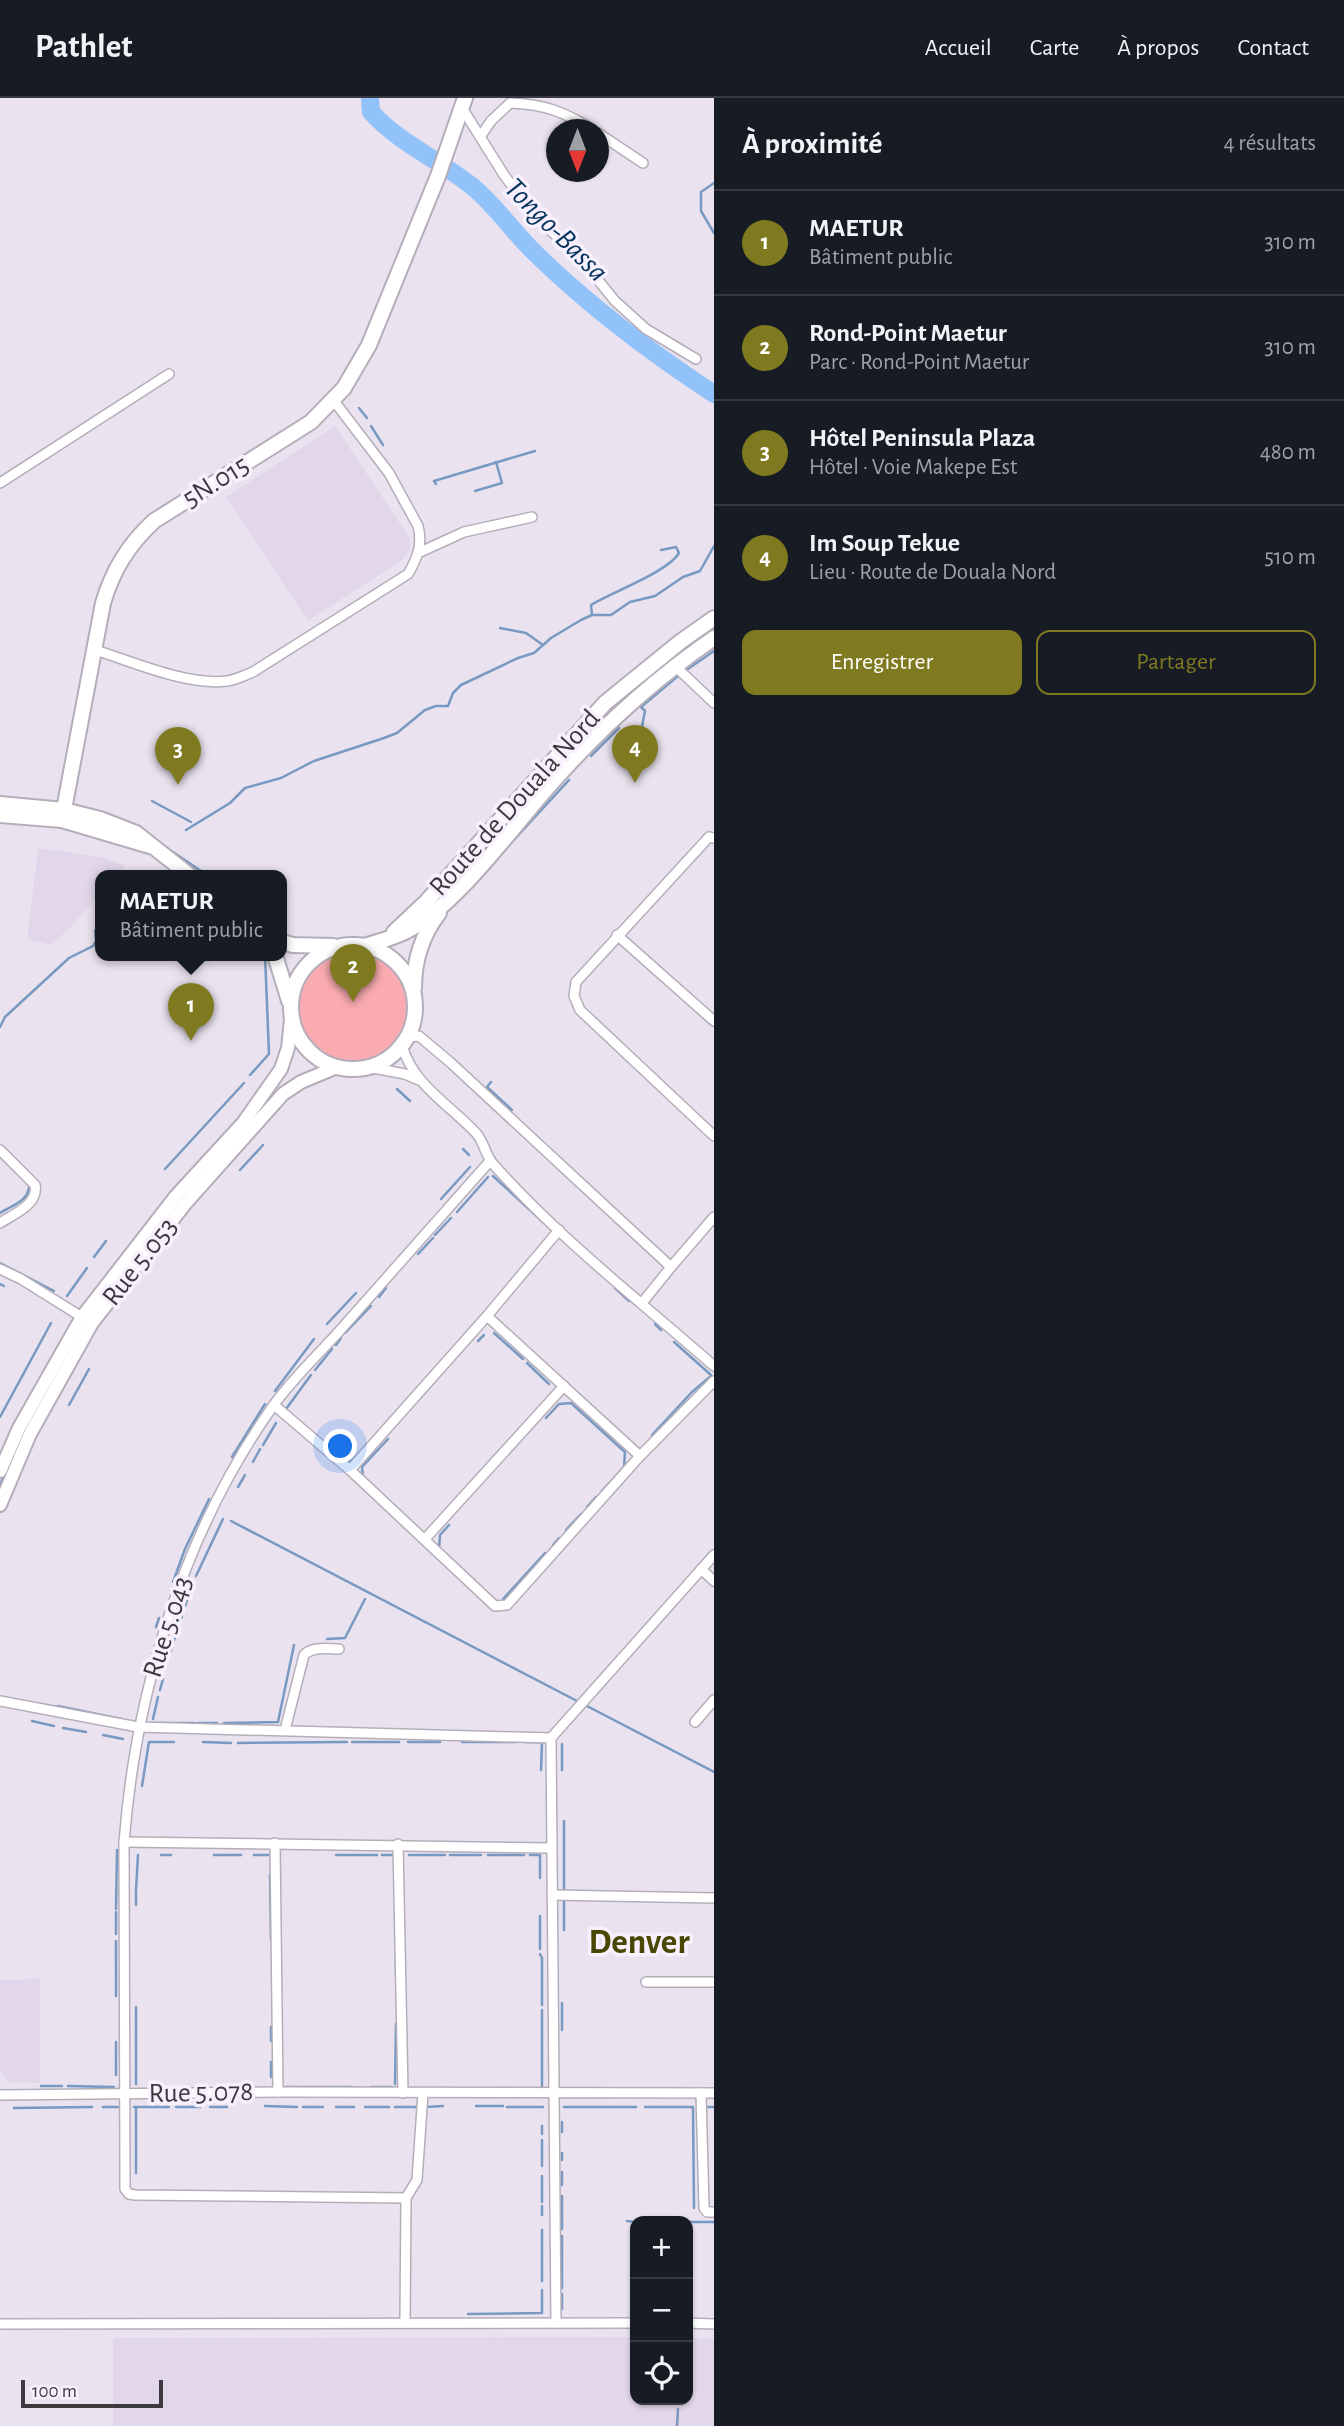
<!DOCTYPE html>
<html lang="fr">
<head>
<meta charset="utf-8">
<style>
	:root { --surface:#171b24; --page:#242831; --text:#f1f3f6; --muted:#9ea1a6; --line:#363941; --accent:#7f7a20 }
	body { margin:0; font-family:"Alegreya Sans",sans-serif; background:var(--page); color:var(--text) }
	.controls { position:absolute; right:21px; bottom:21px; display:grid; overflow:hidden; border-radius:14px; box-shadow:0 2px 5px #0004 }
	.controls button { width:63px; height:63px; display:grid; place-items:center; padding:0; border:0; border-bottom:2px solid var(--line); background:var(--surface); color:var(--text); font:35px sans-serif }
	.compass { position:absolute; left:546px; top:21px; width:63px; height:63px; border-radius:50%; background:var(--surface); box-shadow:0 2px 5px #0004; rotate:180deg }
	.scale { position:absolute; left:21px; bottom:18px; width:142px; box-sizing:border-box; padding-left:7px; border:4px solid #3d3a3f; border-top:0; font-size:19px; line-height:24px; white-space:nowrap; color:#3d3a3f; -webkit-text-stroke:5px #f8f0fc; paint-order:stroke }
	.you { position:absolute; left:341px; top:1349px; width:24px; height:24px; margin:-18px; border:5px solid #fff; border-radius:50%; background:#1a73e8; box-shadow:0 0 0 10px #1a73e833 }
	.badge { display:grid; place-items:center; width:46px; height:46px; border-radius:50%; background:var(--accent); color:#fff; font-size:23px; font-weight:700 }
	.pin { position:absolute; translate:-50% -58px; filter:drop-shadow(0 2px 4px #0008) }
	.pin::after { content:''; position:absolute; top:37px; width:24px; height:21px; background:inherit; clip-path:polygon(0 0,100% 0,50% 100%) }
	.popup { position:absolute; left:95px; top:772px; width:192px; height:91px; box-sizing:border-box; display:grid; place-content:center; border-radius:14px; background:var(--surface); filter:drop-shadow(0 2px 5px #0005); font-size:23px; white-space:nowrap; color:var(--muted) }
	.popup b { font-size:26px; color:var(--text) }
	.popup::after { content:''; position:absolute; left:50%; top:100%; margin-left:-14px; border:14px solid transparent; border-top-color:var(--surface) }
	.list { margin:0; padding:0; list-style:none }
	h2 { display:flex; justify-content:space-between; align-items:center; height:91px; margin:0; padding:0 28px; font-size:30px }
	h2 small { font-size:23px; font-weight:400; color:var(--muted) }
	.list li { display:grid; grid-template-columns:46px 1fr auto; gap:21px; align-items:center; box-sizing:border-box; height:105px; padding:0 28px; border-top:2px solid var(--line) }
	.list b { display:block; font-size:26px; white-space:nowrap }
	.list p { margin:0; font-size:23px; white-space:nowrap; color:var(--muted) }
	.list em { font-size:23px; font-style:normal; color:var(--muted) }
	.actions { display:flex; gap:14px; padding:21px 28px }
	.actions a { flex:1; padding:16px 0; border:2px solid var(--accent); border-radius:14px; text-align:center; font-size:24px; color:var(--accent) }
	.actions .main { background:var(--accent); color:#fff }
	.icon { flex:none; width:38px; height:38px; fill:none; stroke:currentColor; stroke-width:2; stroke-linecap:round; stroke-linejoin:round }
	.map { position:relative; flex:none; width:714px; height:2328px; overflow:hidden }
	header { display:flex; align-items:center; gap:42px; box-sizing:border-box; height:98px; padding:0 35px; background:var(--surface); border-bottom:2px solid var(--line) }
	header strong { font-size:33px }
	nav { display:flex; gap:38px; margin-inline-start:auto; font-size:24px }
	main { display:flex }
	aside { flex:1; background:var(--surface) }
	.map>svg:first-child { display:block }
	.built { fill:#e2d7ea }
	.green { fill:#f9abb1 }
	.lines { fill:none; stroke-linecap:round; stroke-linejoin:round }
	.stream { stroke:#7899c1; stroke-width:2.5 }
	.river { stroke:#91c2f9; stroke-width:18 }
	.minor-casing { stroke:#b5aeba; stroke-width:12 }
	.secondary-casing { stroke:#b5aeba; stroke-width:16 }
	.primary-casing { stroke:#b5aeba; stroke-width:18 }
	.minor { stroke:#fff; stroke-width:9 }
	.secondary { stroke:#fff; stroke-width:12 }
	.primary { stroke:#fff; stroke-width:14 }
	.labels { text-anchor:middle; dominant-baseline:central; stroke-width:7; stroke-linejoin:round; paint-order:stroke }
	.street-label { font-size:28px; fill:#3d3a3f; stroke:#f8f0fc }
	.water-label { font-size:30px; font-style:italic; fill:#06345e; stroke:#f8f0fc }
	.district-label { font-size:35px; font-weight:bold; fill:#4a4604; stroke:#f8f0fc }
</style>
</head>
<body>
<header>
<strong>Pathlet</strong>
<nav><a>Accueil</a><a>Carte</a><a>À propos</a><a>Contact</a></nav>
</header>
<main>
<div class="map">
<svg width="714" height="2328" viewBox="0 0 714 2328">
	<rect width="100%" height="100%" fill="#eae3ef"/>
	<g class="built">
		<polygon points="335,328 409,439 410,451 402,462 308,523 226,399"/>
		<polygon points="38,750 102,759 125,768 117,777 100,777 100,796 71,829 51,847 27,841"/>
		<polygon points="40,1881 40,1985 7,1984 0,1972 0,1882"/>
		<polygon points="635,2239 635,2302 688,2302 688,2240 714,2241 714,2328 113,2328 113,2240"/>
	</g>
	<circle class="green" cx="353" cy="909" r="55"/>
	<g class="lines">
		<g class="stream">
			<polyline points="714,85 701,94 701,113 714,135"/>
			<polyline points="359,310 367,320"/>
			<polyline points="371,328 383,347"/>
			<polyline points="436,386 434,383 535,353"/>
			<polyline points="475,393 502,385 496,364"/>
			<path d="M 592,517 L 591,507 C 612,494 668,474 679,455 L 676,449 L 661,452"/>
			<polyline points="500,530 526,535 543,547"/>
			<polyline points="685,573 714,553"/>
			<polyline points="641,634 645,613 641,609 678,578"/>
			<polyline points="591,658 619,630"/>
			<polyline points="152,703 191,724"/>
			<polyline points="186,732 230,705 245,690 281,680 314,663 384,640 397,635 425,612 436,608 448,608 453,595 461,587 518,560 534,555 551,540 581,522 592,517 611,517 630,504 655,498 683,479 700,473 714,448"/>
			<polyline points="158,744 207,777"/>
			<polyline points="498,759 569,682"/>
			<polyline points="148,777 151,774"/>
			<polyline points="0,929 5,919 69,860 93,848 96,843 95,833 100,828"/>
			<polyline points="250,977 269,956 265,857"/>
			<polyline points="491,984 487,989 512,1012"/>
			<polyline points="397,991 410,1003"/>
			<polyline points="463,1051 469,1057"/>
			<polyline points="0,1058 6,1064"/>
			<polyline points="165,1071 244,985"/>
			<polyline points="240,1072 263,1047"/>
			<polyline points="493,1078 555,1135"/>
			<polyline points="441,1101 470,1069"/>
			<polyline points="457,1114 488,1079"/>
			<path d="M 0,1115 C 13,1107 31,1102 29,1085"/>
			<polyline points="435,1137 451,1120"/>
			<polyline points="418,1156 433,1140"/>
			<polyline points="94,1159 106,1143"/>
			<polyline points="0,1165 54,1193"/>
			<polyline points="0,1186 4,1188"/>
			<polyline points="615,1190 629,1203"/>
			<polyline points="67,1198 87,1170"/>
			<polyline points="379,1199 386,1190"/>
			<polyline points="327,1226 356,1195"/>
			<polyline points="655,1226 661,1232"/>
			<polyline points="345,1235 371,1208"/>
			<polyline points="494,1235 523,1261"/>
			<polyline points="478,1243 484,1237"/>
			<polyline points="674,1244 711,1277"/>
			<polyline points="336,1247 341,1240"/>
			<polyline points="527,1265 549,1286"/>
			<polyline points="315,1272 332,1251"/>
			<polyline points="275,1293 314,1241"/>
			<polyline points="69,1307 89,1271"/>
			<polyline points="286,1311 311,1277"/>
			<polyline points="0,1319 51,1225"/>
			<polyline points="546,1320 559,1306 571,1305 625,1354 624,1369 601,1394"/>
			<polyline points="652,1337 692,1294 711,1278"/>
			<polyline points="263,1347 276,1325"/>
			<polyline points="232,1359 265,1306"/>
			<polyline points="342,1362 353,1362 358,1357"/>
			<polyline points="253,1364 260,1351"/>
			<polyline points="363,1379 362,1369 388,1341"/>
			<polyline points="0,1387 4,1377"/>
			<polyline points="238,1389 245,1377"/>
			<polyline points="587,1409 596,1399"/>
			<polyline points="231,1423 579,1604"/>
			<polyline points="566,1432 581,1416"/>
			<polyline points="553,1447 559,1440"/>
			<polyline points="439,1451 440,1437 449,1427"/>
			<polyline points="196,1478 223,1421"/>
			<polyline points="173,1484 185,1451 209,1401"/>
			<polyline points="503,1501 545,1455"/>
			<polyline points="156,1529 159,1520"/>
			<polyline points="327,1541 345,1540 365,1501"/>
			<polyline points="170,1555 187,1502"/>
			<polyline points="160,1592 163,1581"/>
			<polyline points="585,1607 714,1674"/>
			<polyline points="58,1608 121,1621"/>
			<polyline points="153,1621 158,1599"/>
			<polyline points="32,1623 54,1628"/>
			<polyline points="154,1625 195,1625"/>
			<polyline points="198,1625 217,1625"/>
			<polyline points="224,1625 278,1624 294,1547"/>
			<polyline points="63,1630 86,1634"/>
			<polyline points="103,1637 123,1641"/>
			<polyline points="203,1644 231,1645"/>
			<polyline points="352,1644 399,1644"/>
			<polyline points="408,1644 440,1644"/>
			<polyline points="462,1644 516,1644"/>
			<polyline points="525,1644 542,1644 541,1672"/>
			<polyline points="238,1645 347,1644"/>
			<polyline points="562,1646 562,1672"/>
			<polyline points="142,1688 149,1644 174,1644"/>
			<polyline points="564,1723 564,1792"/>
			<polyline points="161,1757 171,1757"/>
			<polyline points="214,1757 241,1757"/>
			<polyline points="254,1757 271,1757 271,1770"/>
			<polyline points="336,1757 377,1757"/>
			<polyline points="382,1757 395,1757"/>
			<polyline points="409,1757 445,1757"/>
			<polyline points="450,1757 481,1757"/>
			<polyline points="488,1757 524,1757"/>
			<polyline points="530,1757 540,1757 540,1780"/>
			<polyline points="270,1777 271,1842"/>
			<polyline points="136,1792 138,1757"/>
			<polyline points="564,1802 564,1832"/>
			<polyline points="136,1807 136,1794"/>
			<polyline points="116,1811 117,1752"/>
			<polyline points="116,1814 116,1836"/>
			<polyline points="116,1843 116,1898"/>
			<polyline points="540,1851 540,1818"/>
			<polyline points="396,1854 396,1876"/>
			<polyline points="540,1856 542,1860 542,1907"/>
			<polyline points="562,1905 562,1932"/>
			<polyline points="136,1909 136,1986"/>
			<polyline points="542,1912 542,1989"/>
			<polyline points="271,1929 271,1943"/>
			<polyline points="116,1944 116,1977"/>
			<polyline points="271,1964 271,1979"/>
			<polyline points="395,1986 396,1926"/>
			<polyline points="41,1988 62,1988"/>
			<polyline points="68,1988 114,1989"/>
			<polyline points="233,1988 250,1988"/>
			<polyline points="215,1989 224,1989"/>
			<polyline points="285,1989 352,1989"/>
			<polyline points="371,1989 392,1989"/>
			<polyline points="265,2008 297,2009"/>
			<polyline points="476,2008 503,2008"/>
			<polyline points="103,2009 118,2009"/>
			<polyline points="134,2009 169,2009"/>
			<polyline points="176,2009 200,2009"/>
			<polyline points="210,2009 227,2009"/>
			<polyline points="303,2009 323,2009"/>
			<polyline points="336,2009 354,2009"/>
			<polyline points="365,2009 389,2009"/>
			<polyline points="395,2009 419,2009"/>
			<polyline points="426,2009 443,2008"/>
			<polyline points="507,2009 543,2009"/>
			<polyline points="564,2009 636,2009"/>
			<polyline points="645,2009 693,2009 694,2110"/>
			<polyline points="708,2009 714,2009"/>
			<polyline points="14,2010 92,2009"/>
			<polyline points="136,2011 136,2075"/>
			<polyline points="542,2028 542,2036"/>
			<polyline points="562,2034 562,2024"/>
			<polyline points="542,2042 542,2068"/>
			<polyline points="562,2055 562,2062"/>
			<polyline points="562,2074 562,2087"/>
			<polyline points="542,2078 542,2104"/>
			<polyline points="562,2098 562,2131"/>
			<polyline points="542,2108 542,2117"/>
			<polyline points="627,2123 635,2124"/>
			<polyline points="688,2124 714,2124"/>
			<polyline points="562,2138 562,2190"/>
			<polyline points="542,2183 542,2132"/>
			<polyline points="562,2196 562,2211"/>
			<polyline points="468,2216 542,2215 542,2192"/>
			<polyline points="678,2302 678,2303"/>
			<polyline points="677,2328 678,2311"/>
		</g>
		<path class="river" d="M 370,0 L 371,14 C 400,46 440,62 473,89 C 497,109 513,134 535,155 C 590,209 650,254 714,296"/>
		<g class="minor-casing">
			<g id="minor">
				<polyline points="462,10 504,77 533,116 581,161 615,203 646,231 696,261"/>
				<polyline points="598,35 643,65"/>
				<path d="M 480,39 L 491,23 L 510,5 C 544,6 565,14 593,32"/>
				<polyline points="0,385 169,276"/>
				<polyline points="418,455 464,434 532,419"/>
				<path d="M 95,552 C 134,564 187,588 227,583 C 236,582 245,577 253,574 L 408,476 C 417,461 423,446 418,428 L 389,375 L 334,303"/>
				<polyline points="675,568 714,605"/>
				<polyline points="714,740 709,739 576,884 574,898 580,912 714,1038"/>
				<polyline points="617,837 714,923"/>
				<polyline points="408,939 419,938 451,965 671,1169 714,1119"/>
				<path d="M 402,947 C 412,986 450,1007 476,1035 C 485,1045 485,1058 494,1067 C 560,1141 640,1203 714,1268"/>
				<polyline points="368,969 405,976 419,982"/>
				<path d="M 0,1052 L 35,1087 C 39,1106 14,1116 0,1125"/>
				<polyline points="0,1171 21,1181 85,1221"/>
				<polyline points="642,1205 671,1169"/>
				<polyline points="487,1218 640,1358"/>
				<polyline points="274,1307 350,1372 495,1508 507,1507 640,1358 714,1283"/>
				<polyline points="350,1372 487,1218 559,1132"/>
				<polyline points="425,1441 564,1288"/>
				<polyline points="701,1471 714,1483"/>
				<polyline points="0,1603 138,1629 551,1640"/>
				<polyline points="695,1624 714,1602"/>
				<path d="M 285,1632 L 304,1557 C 313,1548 327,1551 339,1551"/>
				<polyline points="124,1744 552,1750"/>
				<polyline points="275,1745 278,1994"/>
				<polyline points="398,1746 403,1995"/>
				<polyline points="552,1797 714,1800"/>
				<polyline points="646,1884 714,1884"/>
				<polyline points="701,1995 704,2110 707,2114 714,2114"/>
				<polyline points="0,1997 278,1994 714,1995"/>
				<path d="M 406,2100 L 135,2097 L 129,2096 L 125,2091 L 124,1744 C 136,1591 184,1434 273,1308 C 293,1280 320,1255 343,1229 C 392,1173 441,1118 490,1063"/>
				<polyline points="405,2225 406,2100 417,2082 423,1995"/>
				<polyline points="556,2225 551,1640 714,1457"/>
				<polyline points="688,2225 714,2226"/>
				<polyline points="0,2226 635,2225"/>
			</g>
		</g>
		<g class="secondary-casing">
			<g id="secondary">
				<polyline points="0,1373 19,1330 82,1219 176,1098 243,1025 281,971 288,950 291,921"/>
				<polyline points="0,1407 30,1336 92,1225 185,1106 283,996 301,984 337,969"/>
			</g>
		</g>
		<g class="primary-casing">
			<g id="primary">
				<polyline points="0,706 64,712 100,721 136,735 189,777"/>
				<polyline points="0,717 62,722 150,748"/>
				<path d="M 62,722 L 103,505 C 113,472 128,447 154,423 L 311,324 L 344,290 L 369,247 L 438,78 L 465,0"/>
				<polyline points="394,834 426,804 605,605 680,544 714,520"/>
				<polyline points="282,844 293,847 333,848"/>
				<circle cx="353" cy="909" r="62"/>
				<path d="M 364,848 C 378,844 392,840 405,834 C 459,807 516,723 558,678 C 605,626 656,580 714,540"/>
				<polyline points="275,857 289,903"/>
				<path d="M 414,890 C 414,862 422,837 439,815"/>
			</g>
		</g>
		<use href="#minor" class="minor"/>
		<use href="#secondary" class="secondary"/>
		<use href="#primary" class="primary"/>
	</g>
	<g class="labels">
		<g class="street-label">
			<text transform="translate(216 384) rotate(-32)">5N.015</text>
			<text transform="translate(515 705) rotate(-48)">Route de Douala Nord</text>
			<text transform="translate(140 1164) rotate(-52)">Rue 5.053</text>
			<text transform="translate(168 1529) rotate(-72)">Rue 5.043</text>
			<text transform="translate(201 1995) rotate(-1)">Rue 5.078</text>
		</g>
		<g class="water-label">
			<text transform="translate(556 132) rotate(45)">Tongo-Bassa</text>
		</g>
		<g class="district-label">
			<text x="639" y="1844">Denver</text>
		</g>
	</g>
</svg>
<div class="controls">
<button>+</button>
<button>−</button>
<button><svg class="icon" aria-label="locate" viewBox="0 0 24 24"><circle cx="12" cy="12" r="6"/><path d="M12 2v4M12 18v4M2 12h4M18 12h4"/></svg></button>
</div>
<svg class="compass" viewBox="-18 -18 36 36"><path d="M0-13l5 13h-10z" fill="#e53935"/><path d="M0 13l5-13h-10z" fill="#9ea1a6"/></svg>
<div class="scale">100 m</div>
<div class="you"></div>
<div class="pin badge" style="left:191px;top:943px">1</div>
<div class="popup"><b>MAETUR</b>Bâtiment public</div>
<div class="pin badge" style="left:353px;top:904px">2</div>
<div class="pin badge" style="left:178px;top:687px">3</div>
<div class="pin badge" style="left:635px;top:685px">4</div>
</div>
<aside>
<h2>À proximité<small>4 résultats</small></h2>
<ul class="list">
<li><span class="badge">1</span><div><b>MAETUR</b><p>Bâtiment public</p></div><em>310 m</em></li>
<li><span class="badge">2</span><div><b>Rond-Point Maetur</b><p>Parc · Rond-Point Maetur</p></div><em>310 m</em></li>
<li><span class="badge">3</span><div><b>Hôtel Peninsula Plaza</b><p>Hôtel · Voie Makepe Est</p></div><em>480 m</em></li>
<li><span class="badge">4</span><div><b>Im Soup Tekue</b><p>Lieu · Route de Douala Nord</p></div><em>510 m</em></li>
</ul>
<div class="actions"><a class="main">Enregistrer</a><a>Partager</a></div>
</aside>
</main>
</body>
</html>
